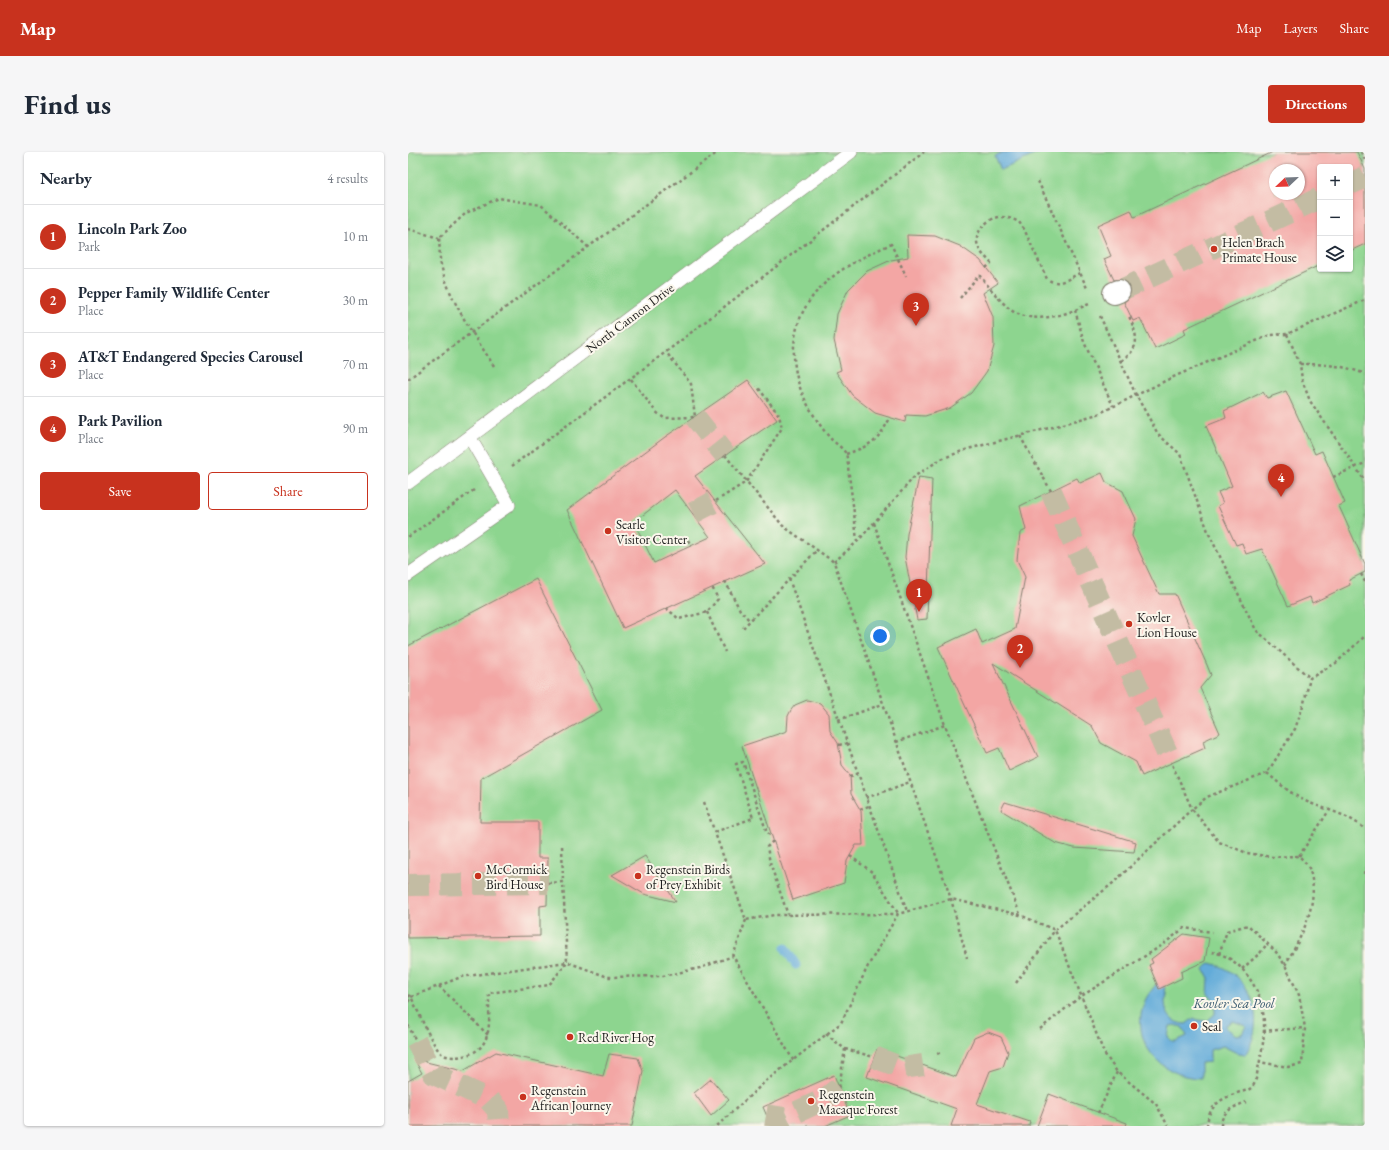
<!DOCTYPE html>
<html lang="en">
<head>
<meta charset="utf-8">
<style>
	:root { --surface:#fff; --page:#f6f6f7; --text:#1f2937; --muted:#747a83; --line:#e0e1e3; --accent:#c8321e }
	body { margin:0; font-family:"EB Garamond",serif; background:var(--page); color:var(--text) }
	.controls { position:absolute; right:12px; top:12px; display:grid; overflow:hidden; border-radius:4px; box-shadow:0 1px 3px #0004 }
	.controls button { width:36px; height:36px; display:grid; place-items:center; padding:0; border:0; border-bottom:1px solid var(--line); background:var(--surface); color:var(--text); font:20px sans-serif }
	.compass { position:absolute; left:861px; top:12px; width:36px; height:36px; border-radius:50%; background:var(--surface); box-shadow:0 1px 3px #0004; rotate:247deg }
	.you { position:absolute; left:472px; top:484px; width:14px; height:14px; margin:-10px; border:3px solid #fff; border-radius:50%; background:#1a73e8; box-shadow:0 0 0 6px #1a73e833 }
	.badge { display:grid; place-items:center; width:26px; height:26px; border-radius:50%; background:var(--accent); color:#fff; font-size:13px; font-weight:700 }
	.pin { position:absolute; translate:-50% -33px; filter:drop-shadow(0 1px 2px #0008) }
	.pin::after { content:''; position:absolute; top:21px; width:14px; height:12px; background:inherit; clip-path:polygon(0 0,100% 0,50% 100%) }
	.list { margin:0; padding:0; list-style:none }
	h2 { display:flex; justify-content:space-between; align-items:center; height:52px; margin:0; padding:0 16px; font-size:17px }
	h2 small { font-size:13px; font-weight:400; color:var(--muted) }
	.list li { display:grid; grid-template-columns:26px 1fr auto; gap:12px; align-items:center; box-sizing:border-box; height:64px; padding:0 16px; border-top:1px solid var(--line) }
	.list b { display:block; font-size:15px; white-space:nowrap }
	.list p { margin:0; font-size:13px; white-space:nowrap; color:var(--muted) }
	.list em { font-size:13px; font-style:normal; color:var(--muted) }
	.actions { display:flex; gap:8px; padding:12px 16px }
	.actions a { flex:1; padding:9px 0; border:1px solid var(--accent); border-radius:4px; text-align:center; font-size:14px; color:var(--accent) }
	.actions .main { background:var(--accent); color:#fff }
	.icon { flex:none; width:22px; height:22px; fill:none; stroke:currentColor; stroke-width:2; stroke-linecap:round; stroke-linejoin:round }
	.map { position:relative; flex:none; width:957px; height:974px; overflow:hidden; border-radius:4px }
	header { display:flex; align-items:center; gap:24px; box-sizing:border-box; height:56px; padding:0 20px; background:var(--accent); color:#fff }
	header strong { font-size:19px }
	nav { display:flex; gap:22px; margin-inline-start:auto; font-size:14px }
	.intro { display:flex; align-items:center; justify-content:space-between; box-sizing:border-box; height:96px; padding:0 24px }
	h1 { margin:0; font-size:28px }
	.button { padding:10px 18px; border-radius:4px; background:var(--accent); color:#fff; font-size:14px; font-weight:700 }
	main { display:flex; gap:24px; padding:0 24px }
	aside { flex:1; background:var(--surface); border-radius:4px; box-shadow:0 1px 3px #0004 }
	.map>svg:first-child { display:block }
	.green { fill:#8dd58f; stroke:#547856; fill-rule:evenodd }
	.water { fill:#62abd9; stroke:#3f647a; fill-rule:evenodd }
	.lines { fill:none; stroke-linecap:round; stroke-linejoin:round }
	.stream { stroke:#62abd9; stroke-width:9 }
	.building { fill:#f3a6a4; fill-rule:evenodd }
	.street-tunnel { stroke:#c3bca3; stroke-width:22; stroke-dasharray:22 11; stroke-linecap:butt }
	.lane-casing { stroke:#848070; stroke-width:14 }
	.street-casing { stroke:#848070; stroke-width:24 }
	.path { stroke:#848070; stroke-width:2.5; stroke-dasharray:3 3; stroke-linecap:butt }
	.lane { stroke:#fff; stroke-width:13 }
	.street { stroke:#fff; stroke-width:22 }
	.poi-dot { fill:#c8321e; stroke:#fbf7ec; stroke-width:1.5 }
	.labels { text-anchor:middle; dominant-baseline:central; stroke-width:4; stroke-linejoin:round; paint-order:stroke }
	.poi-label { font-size:13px; fill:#1c1c1c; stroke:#fbf7ec; text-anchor:start }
	.street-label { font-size:13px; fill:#1c1c1c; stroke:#fbf7ec }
	.water-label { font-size:14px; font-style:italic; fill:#3c5c71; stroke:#fbf7ec }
</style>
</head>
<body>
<header>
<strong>Map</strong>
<nav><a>Map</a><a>Layers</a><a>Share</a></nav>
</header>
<div class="intro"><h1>Find us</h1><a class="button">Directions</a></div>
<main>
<aside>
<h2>Nearby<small>4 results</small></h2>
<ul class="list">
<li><span class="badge">1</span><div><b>Lincoln Park Zoo</b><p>Park</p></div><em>10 m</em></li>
<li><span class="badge">2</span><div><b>Pepper Family Wildlife Center</b><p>Place</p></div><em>30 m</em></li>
<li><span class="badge">3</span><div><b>AT&amp;T Endangered Species Carousel</b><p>Place</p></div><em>70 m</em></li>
<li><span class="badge">4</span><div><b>Park Pavilion</b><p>Place</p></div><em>90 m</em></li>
</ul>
<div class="actions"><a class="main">Save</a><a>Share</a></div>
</aside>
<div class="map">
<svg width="957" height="974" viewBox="0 0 957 974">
	<rect width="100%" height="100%" fill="#fbf7ec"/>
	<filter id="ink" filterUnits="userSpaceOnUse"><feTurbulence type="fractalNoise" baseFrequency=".025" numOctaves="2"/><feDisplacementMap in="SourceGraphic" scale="8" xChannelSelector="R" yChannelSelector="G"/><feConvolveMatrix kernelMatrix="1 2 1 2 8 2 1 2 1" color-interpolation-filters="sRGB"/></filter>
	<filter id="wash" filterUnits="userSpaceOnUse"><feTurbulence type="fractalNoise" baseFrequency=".012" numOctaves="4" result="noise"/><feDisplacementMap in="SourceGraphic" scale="16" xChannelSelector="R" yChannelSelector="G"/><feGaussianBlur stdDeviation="0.9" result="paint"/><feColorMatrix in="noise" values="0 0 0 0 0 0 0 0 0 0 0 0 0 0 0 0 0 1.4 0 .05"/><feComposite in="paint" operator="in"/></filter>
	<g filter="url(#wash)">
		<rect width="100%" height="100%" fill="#ede4c5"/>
		<path class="green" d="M 0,0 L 957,0 L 957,974 L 0,974 ZM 912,15 L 942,15 L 942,117 L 912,117 ZM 867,18 L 891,18 L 891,42 L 867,42 Z"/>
		<g class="water">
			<polygon points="595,0 633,0 593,18 587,4"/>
			<path d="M 802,811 C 844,820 860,868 837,903 L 831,902 L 815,894 L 802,898 L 802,910 L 793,911 L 793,926 C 754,926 720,889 737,849 C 739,843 745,837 749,831 L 756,834 L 759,844 L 757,848 C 757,862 764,872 778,872 L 786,866 L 790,868 L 799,869 L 807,862 L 807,850 L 800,842 L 801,826 L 796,817 ZM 825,869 L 838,874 L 834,882 L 828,883 L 818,876 L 818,873 ZM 767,873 L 774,875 L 779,884 L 768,889 L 764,889 L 760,885 L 762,874 Z"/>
		</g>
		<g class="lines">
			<polyline class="stream" points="377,796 388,813"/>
		</g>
		<g id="blocks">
			<g class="building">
				<path d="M 865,0 L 949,0 L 957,17 L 957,92 L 942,99 L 942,15 L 912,15 L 912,113 L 776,177 L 778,182 L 747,197 L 732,166 L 725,169 L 716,150 L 721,146 L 723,141 L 722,134 L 719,129 L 713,127 L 706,128 L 696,107 L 703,104 L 690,73 L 723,58 L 726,65 ZM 867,18 L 891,18 L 891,42 L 867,42 Z"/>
				<polygon points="499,83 527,84 552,94 572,108 590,131 575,141 585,165 586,194 579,219 563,241 542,256 517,264 498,263 497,270 467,261 444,243 428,220 433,218 426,188 429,162 440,138 459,119 483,108 500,105"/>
				<path d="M 340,228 L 369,268 L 287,324 L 357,412 L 215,476 L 159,358 L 257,285 ZM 267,338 L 302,385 L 246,411 L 226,370 Z"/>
				<polygon points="878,239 907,302 914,299 937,351 931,354 957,412 957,420 941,428 942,433 904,451 902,445 880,454 854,397 838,402 834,391 828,393 810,354 815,351 810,340 824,334 798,274 818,266 816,259 855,240 859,246"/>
				<polygon points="694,321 698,330 715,339 728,367 724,384 751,442 767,442 799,513 803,523 792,536 812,581 795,589 797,596 734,624 728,610 693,591 684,574 585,511 630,605 601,619 591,596 579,601 530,495 568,477 574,492 607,477 617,425 609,408 612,381 618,378 612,354 669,326 672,331"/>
				<polygon points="511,325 524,327 519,467 509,468 497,405 499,382"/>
				<polygon points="128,427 194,558 73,626 72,670 130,670 130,706 140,706 139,753 132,754 132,784 0,786 0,494"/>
				<polygon points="399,548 412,551 421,562 422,579 430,591 434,613 442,623 443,642 453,659 455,693 448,693 439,709 436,731 385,748 334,594 379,579 380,564 383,558 387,553"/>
				<polygon points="597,650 728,690 726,700 666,696 647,691 593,658"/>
				<polygon points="237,704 247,719 268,750 236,742 204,723"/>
				<polygon points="776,782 801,786 797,809 773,820 774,826 751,837 741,813 745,811 743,807"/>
				<polygon points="580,880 593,885 600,900 595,915 582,919 569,952 622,970 621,974 543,974 549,957 459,925 469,897 548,925 566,886"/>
				<polygon points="88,900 195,924 201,902 230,906 235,919 224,974 0,974 0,929 14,921 6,907 55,919"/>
				<polygon points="426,923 442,963 417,974 363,974 355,955"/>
				<polygon points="303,927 321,948 303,964 286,941"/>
				<polygon points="641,942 719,971 718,974 629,974"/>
			</g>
		</g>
	</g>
	<g filter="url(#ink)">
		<use href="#blocks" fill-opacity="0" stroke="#848070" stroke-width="1"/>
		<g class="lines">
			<g class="street-tunnel">
				<polyline points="942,32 957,25"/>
				<polyline points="711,139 912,46"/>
				<polyline points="287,265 317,303"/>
				<polyline points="643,339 763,610"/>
				<polyline points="285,361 308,349"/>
				<polyline points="0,733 140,731"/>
				<polyline points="8,889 26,922 80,947 90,958 91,974"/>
				<polyline points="466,905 495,916 515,913"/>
				<polyline points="358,963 376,966 417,947 431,936"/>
			</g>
			<g class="lane-casing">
				<g id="lane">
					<polyline points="0,331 443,0"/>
					<polyline points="0,423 101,353 62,286"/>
				</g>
			</g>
			<g class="street-casing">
				<polyline id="street" points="706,141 711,139"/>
			</g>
			<g class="path">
				<polyline points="953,0 957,8"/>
				<polyline points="630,29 679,136"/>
				<polyline points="0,77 31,86"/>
				<path d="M 578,116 L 583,111 C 579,106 573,102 571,96 C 563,82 579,66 592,65 C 599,65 605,67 611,70 L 616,77 L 639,127 C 651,135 661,126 672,121"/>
				<path d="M 552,146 L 571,123 C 580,133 598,158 610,162 C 635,171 659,162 681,152"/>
				<polyline points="667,158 676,190 705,254"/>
				<polyline points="692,164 728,243 750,282 772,302 801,382 848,478 902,526"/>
				<polyline points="879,182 892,212 894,228 902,249 957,329"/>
				<path d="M 713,209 C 734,195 729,183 721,164"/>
				<path d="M 892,212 C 915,212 935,213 957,222"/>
				<path d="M 86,214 C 66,183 42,150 33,113 C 31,105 32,95 31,86 L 58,61 L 91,46 L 133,53 L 180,95"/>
				<polyline points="0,227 310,0"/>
				<polyline points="223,227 248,260 256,266 287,265 283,232 258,200"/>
				<polyline points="612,284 643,339"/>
				<path d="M 438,302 C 462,294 470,289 482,266"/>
				<polyline points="317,303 375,374 426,410 543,747 559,806"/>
				<polyline points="104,314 258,200 516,0"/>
				<polyline points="925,325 957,311"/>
				<polyline points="308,349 338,330 374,276 371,263 349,234"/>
				<polyline points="466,371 537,573 612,762"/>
				<polyline points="0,385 66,338"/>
				<polyline points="280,388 283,394"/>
				<path d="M 449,390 C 447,367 444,345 441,323 C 440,317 440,308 438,302 C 436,297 427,291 423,287 C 415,278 407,266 401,255 C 390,236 385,216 386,194 C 390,138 436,113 483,92 L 498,124"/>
				<polyline points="426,410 449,390 507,324 533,307 560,297 645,275 690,262 763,226 862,183 879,182 957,148"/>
				<polyline points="953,422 957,430"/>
				<polyline points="381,427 499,759"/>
				<polyline points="317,429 332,458 342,469"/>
				<polyline points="258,456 271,467 299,460 310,447 304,435"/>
				<polyline points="299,460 317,500"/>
				<polyline points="335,476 409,398"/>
				<polyline points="430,568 475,552"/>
				<polyline points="488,590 537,573"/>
				<polyline points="431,593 439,591"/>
				<path d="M 859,621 C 872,632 885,644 902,651 C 922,659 939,662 957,677"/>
				<polyline points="442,624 450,622"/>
				<polyline points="458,646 502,630"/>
				<polyline points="296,650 338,768 366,763 489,762"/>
				<polyline points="452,657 461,654"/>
				<polyline points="307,680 345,666 328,612 335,610 359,681 364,684"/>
				<polyline points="365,689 359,695 362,711 380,763"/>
				<polyline points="442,704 464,720 490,761"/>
				<polyline points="891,704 922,657"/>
				<polyline points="956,722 957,716"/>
				<polyline points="140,731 155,730 154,692"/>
				<polyline points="338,768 325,804 385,908"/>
				<polyline points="811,802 819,779 840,773 868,800 877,813 891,843 897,876 894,912 880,915 851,910"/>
				<path d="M 877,813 C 893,786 912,751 902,719 C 901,714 895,708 891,704 L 864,705 L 839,701 L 811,690 L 784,657 L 799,645 L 859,621 L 887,577 L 896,551 L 902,526 L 928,511 L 957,484"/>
				<polyline points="834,817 852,801 859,792"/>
				<polyline points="608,831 647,778 705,731 784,657 763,610"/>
				<polyline points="31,834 80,883"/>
				<path d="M 0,843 L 3,845 C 10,858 24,894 34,902 C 40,906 49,905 55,904 C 88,897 80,867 81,841 L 141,833 L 159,810 L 200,825 L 255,824 L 292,816 L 325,804"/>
				<polyline points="0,850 3,845 53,825 159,810 155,730"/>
				<polyline points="0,873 8,889"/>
				<polyline points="632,877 672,845 753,794 776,776 804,780"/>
				<polyline points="855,879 897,876"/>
				<polyline points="418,882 437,897 431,936"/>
				<polyline points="437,897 466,905"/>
				<polyline points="529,902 533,900"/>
				<polyline points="690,961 709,920"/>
				<polyline points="309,974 358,929 433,871 460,814 490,762 543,747 612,763 647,778 696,901 709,920 748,952 760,974"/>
				<path d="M 799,974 C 800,953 814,946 832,940 C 837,939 842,938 845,934 C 849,928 849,919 851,913 C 859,877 860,847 835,818 C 827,809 815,801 803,800"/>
				<path d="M 813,974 C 813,959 826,955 838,950"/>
			</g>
			<use href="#lane" class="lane"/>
			<use href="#street" class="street"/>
		</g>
	</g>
	<g class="poi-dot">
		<circle cx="806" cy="97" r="4"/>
		<circle cx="200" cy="379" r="4"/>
		<circle cx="721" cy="472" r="4"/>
		<circle cx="70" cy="724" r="4"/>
		<circle cx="230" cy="724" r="4"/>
		<circle cx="786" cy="874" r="4"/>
		<circle cx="162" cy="885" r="4"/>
		<circle cx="115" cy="945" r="4"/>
		<circle cx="403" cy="949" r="4"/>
	</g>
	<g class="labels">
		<g class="poi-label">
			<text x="814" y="90">Helen Brach<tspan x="814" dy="15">Primate House</tspan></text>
			<text x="208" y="372">Searle<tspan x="208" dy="15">Visitor Center</tspan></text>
			<text x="729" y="465">Kovler<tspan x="729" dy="15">Lion House</tspan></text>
			<text x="78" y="717">McCormick<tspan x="78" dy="15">Bird House</tspan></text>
			<text x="238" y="717">Regenstein Birds<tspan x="238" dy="15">of Prey Exhibit</tspan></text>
			<text x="794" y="874">Seal</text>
			<text x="170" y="885">Red River Hog</text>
			<text x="123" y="938">Regenstein<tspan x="123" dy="15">African Journey</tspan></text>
			<text x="411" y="942">Regenstein<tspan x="411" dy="15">Macaque Forest</tspan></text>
		</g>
		<g class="street-label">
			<text transform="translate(222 166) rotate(-37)">North Cannon Drive</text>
		</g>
		<g class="water-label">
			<text x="826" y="851">Kovler Sea Pool</text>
		</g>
	</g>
</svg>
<div class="controls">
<button>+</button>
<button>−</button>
<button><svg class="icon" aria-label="layers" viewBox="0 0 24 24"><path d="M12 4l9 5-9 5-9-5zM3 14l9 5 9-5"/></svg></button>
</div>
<svg class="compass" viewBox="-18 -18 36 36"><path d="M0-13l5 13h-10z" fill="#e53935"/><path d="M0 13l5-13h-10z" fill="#747a83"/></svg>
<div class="you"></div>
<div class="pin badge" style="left:511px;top:460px">1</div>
<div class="pin badge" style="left:612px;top:516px">2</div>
<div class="pin badge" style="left:508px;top:174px">3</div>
<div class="pin badge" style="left:873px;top:345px">4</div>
</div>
</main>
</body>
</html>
